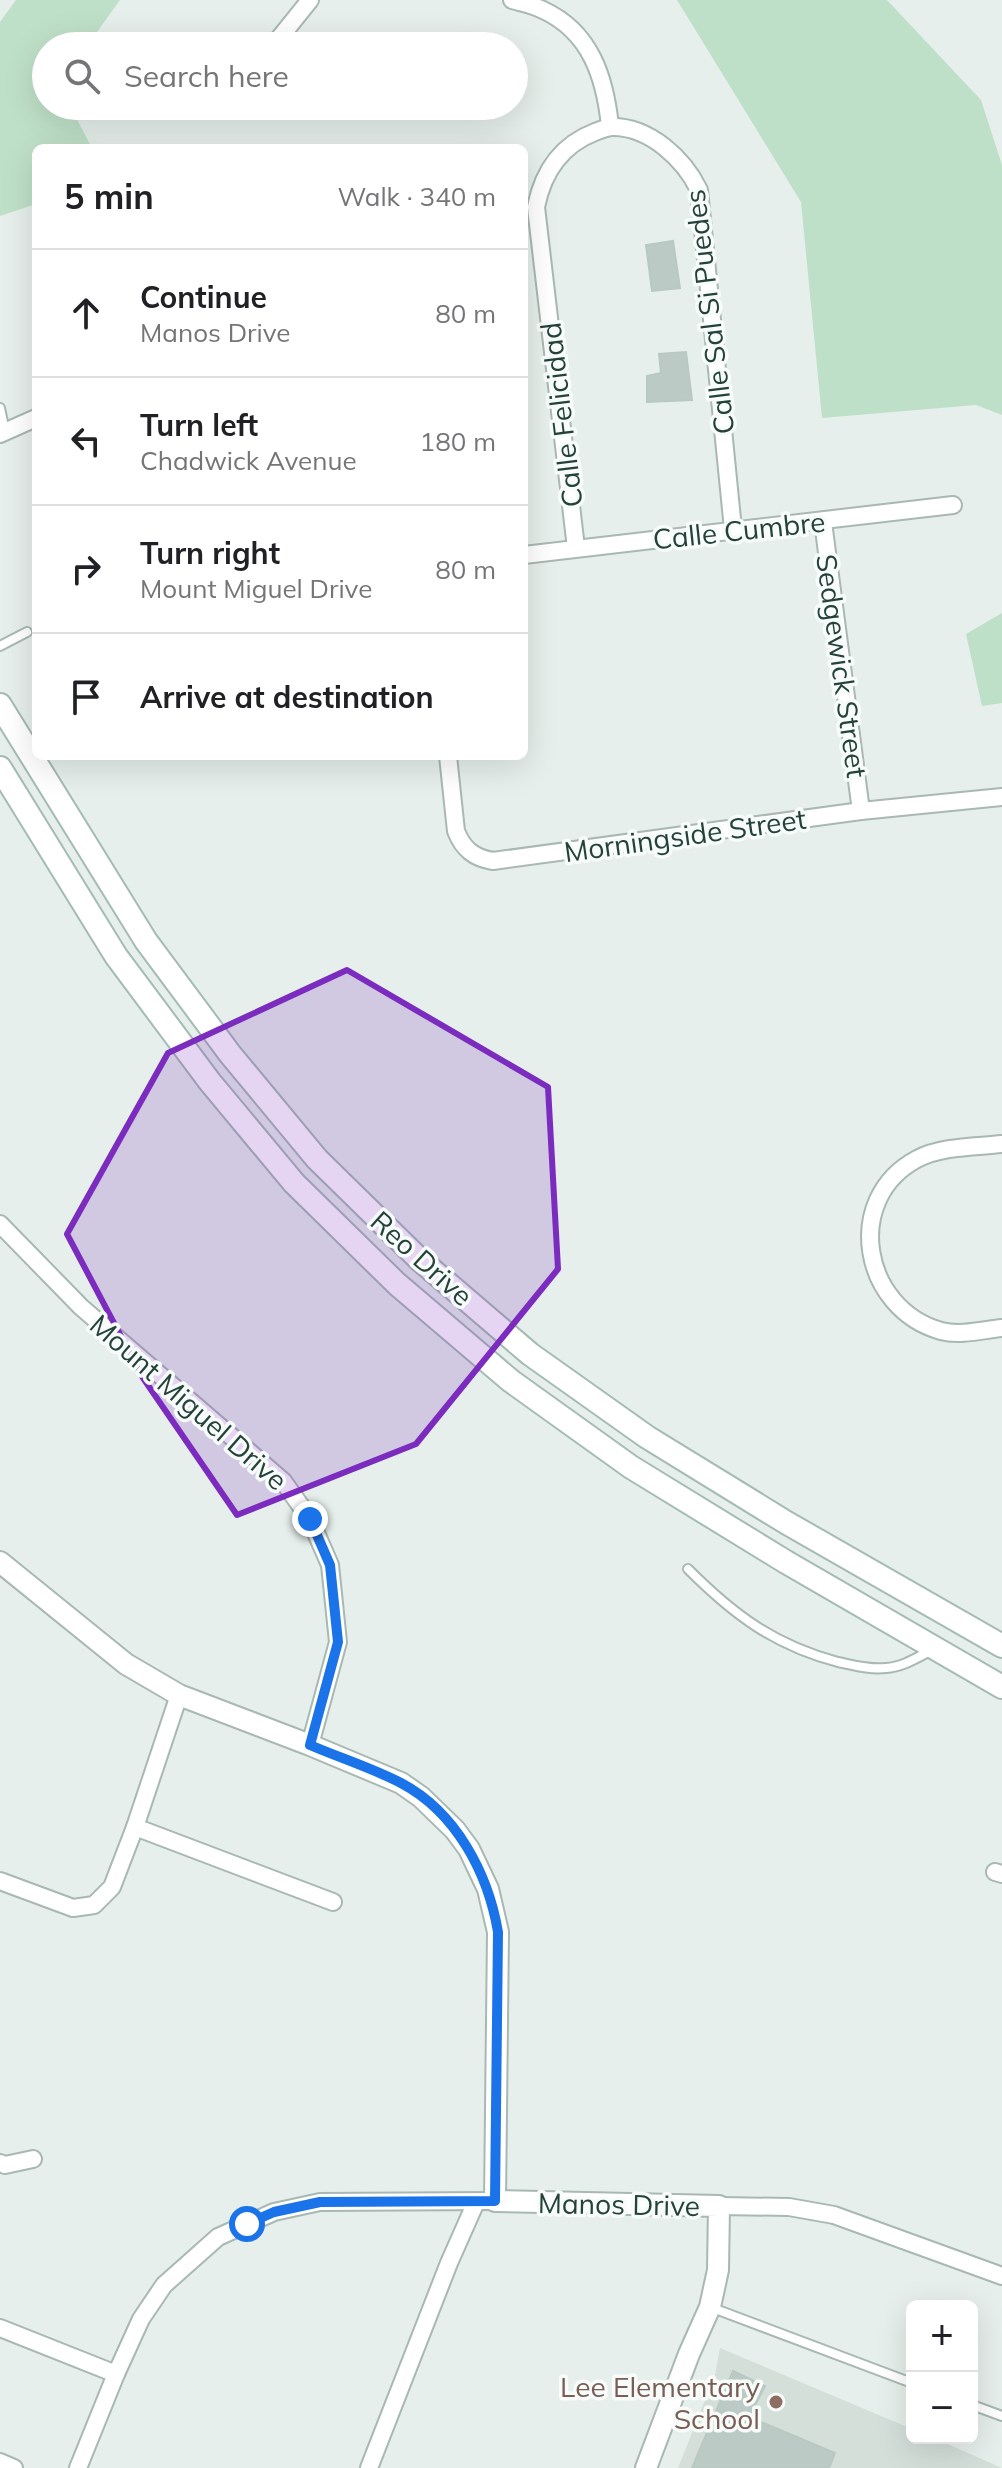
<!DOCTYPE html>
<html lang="en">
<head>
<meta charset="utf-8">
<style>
	:root { --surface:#fff; --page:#f6f6f6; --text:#202124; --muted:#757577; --line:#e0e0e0 }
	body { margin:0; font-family:Mulish,sans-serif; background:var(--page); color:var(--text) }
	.controls { position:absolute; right:24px; bottom:24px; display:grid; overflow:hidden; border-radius:12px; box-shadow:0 8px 32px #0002 }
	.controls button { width:72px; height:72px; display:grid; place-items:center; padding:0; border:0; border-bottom:2px solid var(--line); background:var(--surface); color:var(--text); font:40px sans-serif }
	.stop { position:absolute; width:24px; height:24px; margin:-18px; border:6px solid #1a73e8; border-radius:50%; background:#fff }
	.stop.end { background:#1a73e8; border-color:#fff; box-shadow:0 2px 8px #0008 }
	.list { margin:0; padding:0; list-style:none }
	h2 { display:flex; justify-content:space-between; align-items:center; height:104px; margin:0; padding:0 32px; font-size:34px }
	h2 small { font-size:26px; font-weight:400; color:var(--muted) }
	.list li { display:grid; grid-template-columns:52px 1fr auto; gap:24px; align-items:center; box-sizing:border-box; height:128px; padding:0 32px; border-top:2px solid var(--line) }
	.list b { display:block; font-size:30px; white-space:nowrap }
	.list p { margin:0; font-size:26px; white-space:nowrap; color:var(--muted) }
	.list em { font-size:26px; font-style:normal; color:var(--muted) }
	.icon { flex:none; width:44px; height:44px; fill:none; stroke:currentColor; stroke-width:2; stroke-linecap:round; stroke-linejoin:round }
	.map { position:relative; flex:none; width:1002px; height:2468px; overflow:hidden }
	.search { position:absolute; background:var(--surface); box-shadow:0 8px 32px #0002; left:32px; top:32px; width:496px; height:88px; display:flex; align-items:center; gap:20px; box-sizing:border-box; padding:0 28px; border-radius:44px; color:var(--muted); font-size:30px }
	.panel { position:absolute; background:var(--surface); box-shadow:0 8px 32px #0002; left:32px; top:144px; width:496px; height:616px; border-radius:12px }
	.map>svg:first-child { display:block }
	.built { fill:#d4dfda }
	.green { fill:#bfe0c8 }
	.building { fill:#bbcac4; stroke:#b8c9c2; stroke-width:2 }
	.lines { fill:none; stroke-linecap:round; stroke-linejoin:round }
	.service-casing { stroke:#a8b8b2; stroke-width:12 }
	.minor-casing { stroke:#a8b8b2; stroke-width:20 }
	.tertiary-casing { stroke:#a8b8b2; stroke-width:24 }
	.secondary-casing { stroke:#a4bbb3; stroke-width:26 }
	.service { stroke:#fff; stroke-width:8 }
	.minor { stroke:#fff; stroke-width:16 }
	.tertiary { stroke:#fff; stroke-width:20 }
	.secondary { stroke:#fff; stroke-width:22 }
	.route { stroke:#1a73e8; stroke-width:10 }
	.marked { fill:#7b2cbf; fill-opacity:0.2; stroke:#7b2cbf; stroke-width:6; stroke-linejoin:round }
	.education-dot { fill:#8d6e63; stroke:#f7fbf9; stroke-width:3 }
	.labels { text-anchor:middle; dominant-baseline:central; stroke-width:7; stroke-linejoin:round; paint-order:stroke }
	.street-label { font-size:28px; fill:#24423a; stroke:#f7fbf9 }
	.education-label { font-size:28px; fill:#785e54; stroke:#f7fbf9; text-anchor:end }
</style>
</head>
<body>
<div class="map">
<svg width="1002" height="2468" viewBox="0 0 1002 2468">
	<rect width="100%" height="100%" fill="#e6efeb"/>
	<polygon class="built" points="720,2348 912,2429 912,2438 934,2438 1002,2468 678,2468 715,2375"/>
	<g class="green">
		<polygon points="16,0 120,0 87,46 46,46 46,106 70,106 92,148 36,148 36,204 0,216 0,22"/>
		<polygon points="677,0 887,0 981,100 1002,165 1002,415 976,405 822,418 801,202"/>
		<polygon points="1002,613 1002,703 982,706 966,634"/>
	</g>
	<g class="building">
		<polygon points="673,241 680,288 652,291 646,245"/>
		<polygon points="686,352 692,400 647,402 647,376 661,373 659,354"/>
		<polygon points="733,2371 765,2386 749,2417 835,2453 829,2468 692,2468"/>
	</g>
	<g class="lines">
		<g class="service-casing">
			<g id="service">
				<polyline points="0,408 5,431"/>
				<polyline points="0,646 27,632"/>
				<path d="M 688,1569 C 734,1615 774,1645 838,1662 C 853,1665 870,1670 886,1668 C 903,1667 918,1657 932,1650"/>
				<polyline points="710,2307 912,2383"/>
				<polyline points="972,2405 1002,2416"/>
			</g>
		</g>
		<g class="minor-casing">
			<g id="minor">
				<path d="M 512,0 C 522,3 533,5 543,10 C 591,32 605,78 610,126"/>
				<polyline points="273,46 310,0"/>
				<polyline points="0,434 36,418"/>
				<polyline points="823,522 861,811"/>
				<path d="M 576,548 L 536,207 C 543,172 561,145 595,132 C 600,130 607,127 613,127 C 650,127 684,159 699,190 L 733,529"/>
				<polyline points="524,555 953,505"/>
				<path d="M 448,756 L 456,831 C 463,849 474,858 493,861 L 861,811 L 1002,797"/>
				<path d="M 1002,1144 C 975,1147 942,1146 917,1159 C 842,1199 862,1309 941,1331 C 960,1336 983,1330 1002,1328"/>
				<polyline points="0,1224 81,1307 283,1481 310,1519 330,1565 338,1642 310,1745"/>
				<polyline points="135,1827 333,1902"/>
				<polyline points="995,1872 1002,1874"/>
				<polyline points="0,1881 73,1908 94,1905 112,1887 135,1827 179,1695"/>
				<polyline points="0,2163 5,2165 33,2159"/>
				<polyline points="719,2206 789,2207 834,2215 1002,2276"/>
				<polyline points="0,2328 116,2374"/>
				<polyline points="0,2462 14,2468"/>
				<polyline points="78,2468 116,2374 141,2319 164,2285 218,2237 274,2212 320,2202 495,2201"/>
				<polyline points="369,2468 449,2263 476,2202"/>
			</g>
		</g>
		<g class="tertiary-casing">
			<polyline id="tertiary" points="0,1562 126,1664 179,1695 310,1745 401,1783 421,1797 455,1830 469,1849 488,1889 498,1932 495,2201 719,2206 718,2270 710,2307 689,2354 646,2468"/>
		</g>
		<g class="secondary-casing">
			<g id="secondary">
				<polyline points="0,705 146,941 230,1054 317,1159 419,1259 530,1354 647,1437 787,1523 1002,1646"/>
				<polyline points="0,768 116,956 210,1082 294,1183 397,1284 511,1381 631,1467 786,1562 1002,1687"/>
			</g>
		</g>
		<use href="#service" class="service"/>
		<use href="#minor" class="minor"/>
		<use href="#tertiary" class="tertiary"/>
		<use href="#secondary" class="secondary"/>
	</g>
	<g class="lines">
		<path class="route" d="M 247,2224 L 274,2212 L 320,2202 L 495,2201 L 498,1932 C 488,1873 456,1812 401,1783 C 372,1768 340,1758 310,1745 L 338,1642 L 330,1565 L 310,1519"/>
	</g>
	<path class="marked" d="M 347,970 L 548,1087 L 558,1269 L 416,1444 L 237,1515 L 143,1378 L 67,1234 L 168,1053 Z"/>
	<circle class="education-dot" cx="776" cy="2402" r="8"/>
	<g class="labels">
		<g class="street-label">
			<text transform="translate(709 312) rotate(-97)">Calle Sal Si Puedes</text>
			<text transform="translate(561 415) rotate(-97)">Calle Felicidad</text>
			<text transform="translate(739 530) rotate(-6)">Calle Cumbre</text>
			<text transform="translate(842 666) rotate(82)">Sedgewick Street</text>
			<text transform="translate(685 835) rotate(-8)">Morningside Street</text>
			<text transform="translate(422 1258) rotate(42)">Reo Drive</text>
			<text transform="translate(189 1402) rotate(41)">Mount Miguel Drive</text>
			<text transform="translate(619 2204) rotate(1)">Manos Drive</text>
		</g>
		<g class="education-label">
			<text x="760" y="2386">Lee Elementary<tspan x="760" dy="32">School</tspan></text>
		</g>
	</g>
</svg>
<div class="controls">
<button>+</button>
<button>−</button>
</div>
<div class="stop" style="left:247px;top:2224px"></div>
<div class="stop end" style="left:310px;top:1519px"></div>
<div class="search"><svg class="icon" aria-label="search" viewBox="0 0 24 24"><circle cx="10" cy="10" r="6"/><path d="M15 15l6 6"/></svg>Search here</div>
<section class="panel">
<h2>5 min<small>Walk · 340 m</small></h2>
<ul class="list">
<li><svg class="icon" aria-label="ahead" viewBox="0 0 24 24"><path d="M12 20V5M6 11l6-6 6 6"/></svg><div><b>Continue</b><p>Manos Drive</p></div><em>80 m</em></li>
<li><svg class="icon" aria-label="left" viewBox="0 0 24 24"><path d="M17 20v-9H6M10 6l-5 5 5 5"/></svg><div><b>Turn left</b><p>Chadwick Avenue</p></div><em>180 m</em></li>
<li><svg class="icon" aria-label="right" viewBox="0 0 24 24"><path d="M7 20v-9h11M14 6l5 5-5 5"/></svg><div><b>Turn right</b><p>Mount Miguel Drive</p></div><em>80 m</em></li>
<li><svg class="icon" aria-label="arrive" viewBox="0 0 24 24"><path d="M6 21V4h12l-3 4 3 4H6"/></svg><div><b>Arrive at destination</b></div></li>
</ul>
</section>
</div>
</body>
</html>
